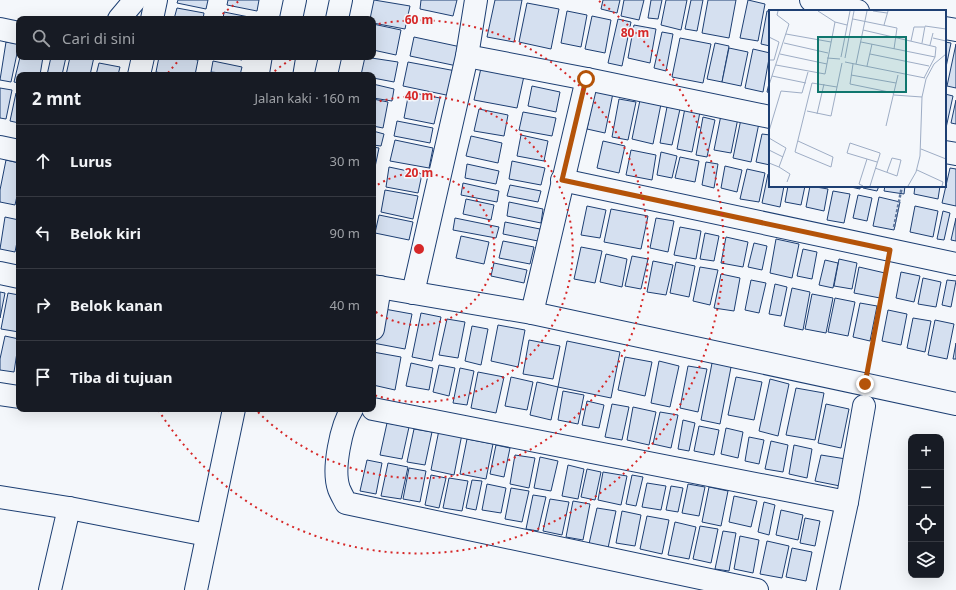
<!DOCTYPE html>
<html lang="id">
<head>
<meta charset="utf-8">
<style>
	:root { --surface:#171b24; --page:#20242c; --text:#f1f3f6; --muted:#9ea1a6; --line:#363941 }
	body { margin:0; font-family:"Noto Sans",sans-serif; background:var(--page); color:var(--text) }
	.controls { position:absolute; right:12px; bottom:12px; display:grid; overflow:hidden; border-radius:8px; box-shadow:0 4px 16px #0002 }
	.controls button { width:36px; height:36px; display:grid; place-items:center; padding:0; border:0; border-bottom:1px solid var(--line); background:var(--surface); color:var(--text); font:20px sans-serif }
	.stop { position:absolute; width:12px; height:12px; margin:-9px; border:3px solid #b45309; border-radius:50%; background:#fff }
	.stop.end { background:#b45309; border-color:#fff; box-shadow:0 1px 4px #0008 }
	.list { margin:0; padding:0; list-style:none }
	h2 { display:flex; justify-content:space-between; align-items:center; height:52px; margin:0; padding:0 16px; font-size:17px }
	h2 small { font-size:13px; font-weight:400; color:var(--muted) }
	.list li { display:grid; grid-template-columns:26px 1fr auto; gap:12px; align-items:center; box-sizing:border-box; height:72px; padding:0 16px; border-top:1px solid var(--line) }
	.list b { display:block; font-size:15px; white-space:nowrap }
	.list em { font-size:13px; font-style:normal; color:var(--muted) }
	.icon { flex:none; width:22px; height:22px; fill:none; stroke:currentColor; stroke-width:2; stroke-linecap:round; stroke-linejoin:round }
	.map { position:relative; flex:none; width:956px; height:590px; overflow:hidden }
	.search { position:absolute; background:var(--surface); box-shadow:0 4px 16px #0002; left:16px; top:16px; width:360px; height:44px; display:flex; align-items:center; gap:10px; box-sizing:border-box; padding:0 14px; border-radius:8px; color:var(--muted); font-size:15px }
	.panel { position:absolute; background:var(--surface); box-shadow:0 4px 16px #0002; left:16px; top:72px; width:360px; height:340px; border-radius:8px }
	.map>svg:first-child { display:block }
	.building { fill:#d5e0f0; stroke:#1d3f73 }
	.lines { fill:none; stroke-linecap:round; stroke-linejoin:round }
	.minor-casing { stroke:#1d3f73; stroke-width:24 }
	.path { stroke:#5e769c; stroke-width:2.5; stroke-dasharray:3 2; stroke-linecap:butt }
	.minor { stroke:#f4f7fb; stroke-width:22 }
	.route { stroke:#b45309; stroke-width:5 }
	.ring { fill:none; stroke:#d62828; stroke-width:2; stroke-dasharray:2 4 }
	.inset-road { fill:none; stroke:#9eadc5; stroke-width:1 }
	.view { fill:#0f766e; fill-opacity:0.15; stroke:#0f766e; stroke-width:2 }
	.inset-edge { fill:none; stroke:#1d3f73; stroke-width:2 }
	.centre { fill:#d62828; stroke:#f4f7fb; stroke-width:2 }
	.ring-label { font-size:12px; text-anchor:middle; font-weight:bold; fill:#d62828; stroke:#f4f7fb; stroke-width:3; stroke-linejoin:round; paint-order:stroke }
</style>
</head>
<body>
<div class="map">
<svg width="956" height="590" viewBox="0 0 956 590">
	<rect width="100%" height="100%" fill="#f4f7fb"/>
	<g class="building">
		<polygon points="178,0 208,0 206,9 177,3"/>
		<polygon points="228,0 259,0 257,11 227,5"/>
		<polygon points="374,0 410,6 405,29 373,23 373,19 370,19"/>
		<polygon points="421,0 457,0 453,16 420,9"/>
		<polygon points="495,0 522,0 514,42 487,37"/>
		<polygon points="603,0 620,0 617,13 601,9"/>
		<polygon points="624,0 644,0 639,20 621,16"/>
		<polygon points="651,0 662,0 658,19 648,18"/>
		<polygon points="666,0 687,0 681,30 661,25"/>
		<polygon points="691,0 703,0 697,31 685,29"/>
		<polygon points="708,0 736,0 729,38 702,33"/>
		<polygon points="748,0 765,4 758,41 740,38"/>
		<polygon points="527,3 559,9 551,49 519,42"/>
		<polygon points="177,8 204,13 203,19 174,19"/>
		<polygon points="567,11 587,15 581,47 561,43"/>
		<polygon points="767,11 770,11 770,46 761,44"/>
		<polygon points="224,12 259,19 223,19"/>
		<polygon points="592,16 611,20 605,53 585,49"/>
		<polygon points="618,19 631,22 622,66 608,63"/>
		<polygon points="373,24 401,30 396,55 373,50"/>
		<polygon points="634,25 656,29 650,63 628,58"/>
		<polygon points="662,32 673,34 666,71 654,68"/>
		<polygon points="414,37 461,47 457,66 410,56"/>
		<polygon points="680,38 711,44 703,83 672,77"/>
		<polygon points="6,42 19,44 11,82 0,80"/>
		<polygon points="945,42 951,43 945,72"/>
		<polygon points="715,43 729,46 722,82 707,79"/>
		<polygon points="956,44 956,88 947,86"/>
		<polygon points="729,48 748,52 741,86 722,82"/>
		<polygon points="753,49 770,53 763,92 745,88"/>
		<polygon points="20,57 43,57 40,75 19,75 19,83 14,82"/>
		<polygon points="51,57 66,57 62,75 47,75"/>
		<polygon points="70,57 94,57 90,75 66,75"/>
		<polygon points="159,57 181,57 198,60 195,75 172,75 156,72"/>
		<polygon points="226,57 243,57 242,60"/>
		<polygon points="365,57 398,62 394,82 373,78 373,75 361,75"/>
		<polygon points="213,61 242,67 240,75 211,72"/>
		<polygon points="408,62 456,71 451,96 403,86"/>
		<polygon points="99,63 120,67 118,75 96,75"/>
		<polygon points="481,68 524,76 517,108 474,100"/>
		<polygon points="770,79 770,93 767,92"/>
		<polygon points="373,84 394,89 392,101 373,98"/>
		<polygon points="532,86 560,92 556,112 528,106"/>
		<polygon points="0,88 12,90 6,119 0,118"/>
		<polygon points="595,89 613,93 605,133 587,129"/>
		<polygon points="409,92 440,98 434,124 404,118"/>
		<polygon points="16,93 19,94 19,123 10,121"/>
		<polygon points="945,94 953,96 946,128 945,127"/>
		<polygon points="373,99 388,102 383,128 373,126"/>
		<polygon points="619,99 636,102 628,140 612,137"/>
		<polygon points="640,100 661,104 653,144 632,139"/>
		<polygon points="956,100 956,124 951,123"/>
		<polygon points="667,107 680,109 672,145 660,143"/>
		<polygon points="685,108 700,112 692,152 677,149"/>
		<polygon points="479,109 508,115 504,136 474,131"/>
		<polygon points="523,112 556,118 552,136 519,130"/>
		<polygon points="721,115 738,118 731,153 714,150"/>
		<polygon points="703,117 715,120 707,157 696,155"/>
		<polygon points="741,119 759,123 751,162 733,158"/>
		<polygon points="397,121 433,128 430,143 394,136"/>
		<polygon points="373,131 384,134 381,146 373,145"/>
		<polygon points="762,134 770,135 770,165 756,162"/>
		<polygon points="521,135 548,141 544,161 517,156"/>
		<polygon points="471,136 502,143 498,163 466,156"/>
		<polygon points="395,140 433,148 429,168 390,161"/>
		<polygon points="603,141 625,146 619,173 597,168"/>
		<polygon points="373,147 379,148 374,172 373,171"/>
		<polygon points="631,150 656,155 652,180 626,175"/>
		<polygon points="661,152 677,156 672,178 657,175"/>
		<polygon points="680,157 699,161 695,182 675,178"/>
		<polygon points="6,160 19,163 19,187 15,205 0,202 0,190"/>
		<polygon points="512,161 545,168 541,185 509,179"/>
		<polygon points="706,162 718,164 714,188 702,185"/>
		<polygon points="467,164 499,171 496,184 465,178"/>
		<polygon points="725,166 742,170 737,192 721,188"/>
		<polygon points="389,167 422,174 418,193 386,187"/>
		<polygon points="950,168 956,169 956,206 942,203"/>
		<polygon points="747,169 765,173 759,202 740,199"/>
		<polygon points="768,174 770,174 770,186 784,186 780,207 762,203"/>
		<polygon points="463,183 499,191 497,202 461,195"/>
		<polygon points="510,185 541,191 538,202 507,196"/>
		<polygon points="788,186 805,186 801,205 785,202"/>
		<polygon points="810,186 828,189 824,211 806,207"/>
		<polygon points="846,186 860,186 860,189"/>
		<polygon points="864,186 879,186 877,191 863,188"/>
		<polygon points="885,186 905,186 904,194 884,191"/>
		<polygon points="915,186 940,186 938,199 914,194"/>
		<polygon points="385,190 418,196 413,219 381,212"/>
		<polygon points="833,191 850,194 844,223 827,220"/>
		<polygon points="858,195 872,198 867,221 853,218"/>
		<polygon points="879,197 900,202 894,230 873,226"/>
		<polygon points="466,199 494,205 491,220 463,214"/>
		<polygon points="509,202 543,209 541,223 507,216"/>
		<polygon points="587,206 606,210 600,238 581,235"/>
		<polygon points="915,206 938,211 933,237 910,232"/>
		<polygon points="611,209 648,216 641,249 604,242"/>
		<polygon points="943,211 950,213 944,240 937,239"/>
		<polygon points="379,215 413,222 409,240 375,233"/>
		<polygon points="5,217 19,220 19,232 15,252 0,249"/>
		<polygon points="455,218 499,227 496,238 453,230"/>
		<polygon points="656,218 674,221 668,252 650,248"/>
		<polygon points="956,218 956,241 951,240"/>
		<polygon points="505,222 540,229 538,241 503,234"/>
		<polygon points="680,227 701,231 696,259 674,255"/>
		<polygon points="705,233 719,236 714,261 700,259"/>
		<polygon points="461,236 489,242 484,264 456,258"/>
		<polygon points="726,237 748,242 743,267 721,263"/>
		<polygon points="776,239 799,244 792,278 770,273"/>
		<polygon points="503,241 534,247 530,264 499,258"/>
		<polygon points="754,243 767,246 762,270 748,267"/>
		<polygon points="581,247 602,251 595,283 574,279"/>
		<polygon points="803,249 817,252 812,279 797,276"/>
		<polygon points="606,254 627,259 622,287 600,282"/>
		<polygon points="632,256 648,259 641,289 625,286"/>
		<polygon points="839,259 857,263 852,289 834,286"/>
		<polygon points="825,260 838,263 833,288 819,285"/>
		<polygon points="653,261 673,265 666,295 647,292"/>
		<polygon points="676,262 695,266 689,297 670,293"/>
		<polygon points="494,263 527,270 524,283 491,276"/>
		<polygon points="700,267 718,270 710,305 693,301"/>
		<polygon points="859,267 885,273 880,298 854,293"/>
		<polygon points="901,272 920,276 914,302 896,298"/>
		<polygon points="721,274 740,278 734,311 714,308"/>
		<polygon points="923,278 941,282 936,307 918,304"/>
		<polygon points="751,280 766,283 759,313 745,310"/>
		<polygon points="947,280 956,281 951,307 942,305"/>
		<polygon points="775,284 787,287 781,316 769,314"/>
		<polygon points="792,288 810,292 803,330 784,326"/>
		<polygon points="0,292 5,293 0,318"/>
		<polygon points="8,293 19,295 19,332 1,329"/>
		<polygon points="812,294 833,298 826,333 805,329"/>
		<polygon points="835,298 855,302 848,336 828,332"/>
		<polygon points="860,303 877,306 870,341 853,337"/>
		<polygon points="379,308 412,314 405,349 373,343"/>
		<polygon points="888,310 907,314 901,345 882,341"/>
		<polygon points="421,313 441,317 432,361 412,357"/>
		<polygon points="913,318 931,321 925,352 907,348"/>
		<polygon points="447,319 465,322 458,358 439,355"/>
		<polygon points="935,320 954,324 947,359 928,355"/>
		<polygon points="498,325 525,330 518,367 491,361"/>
		<polygon points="472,326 488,329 481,365 465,361"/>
		<polygon points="5,336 19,339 14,372 0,370 0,359"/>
		<polygon points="529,340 560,346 553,379 523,374"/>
		<polygon points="567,341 620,352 611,398 558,387"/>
		<polygon points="956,343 956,359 953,359"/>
		<polygon points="373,352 401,357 395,390 373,385"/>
		<polygon points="625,357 652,362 645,396 618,390"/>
		<polygon points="713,358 732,362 720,424 701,420"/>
		<polygon points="659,361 679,366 670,407 651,403"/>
		<polygon points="411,363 433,368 429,390 406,386"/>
		<polygon points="439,365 455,368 449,396 433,392"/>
		<polygon points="688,366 707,369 698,412 680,408"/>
		<polygon points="460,368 474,371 467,405 453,403"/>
		<polygon points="478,372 504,377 496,413 471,408"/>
		<polygon points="511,377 533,382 527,410 505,406"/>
		<polygon points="736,377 762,382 754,420 728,415"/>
		<polygon points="770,379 789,384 778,436 759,431"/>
		<polygon points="537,382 558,387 551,420 530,415"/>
		<polygon points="796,388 824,393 815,440 786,435"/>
		<polygon points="563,391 584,395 578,424 558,420"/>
		<polygon points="587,401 604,405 599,428 582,425"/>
		<polygon points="612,404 629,407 622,440 605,437"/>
		<polygon points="826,404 849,409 841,448 818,443"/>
		<polygon points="633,407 656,412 649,445 627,440"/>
		<polygon points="660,412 678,415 671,448 653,444"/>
		<polygon points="683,420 695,423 689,451 678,449"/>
		<polygon points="387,423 409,427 402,459 380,455"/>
		<polygon points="699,426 719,430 714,455 694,451"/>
		<polygon points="726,428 743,432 738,458 721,454"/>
		<polygon points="414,429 432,432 425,465 407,462"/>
		<polygon points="439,430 462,434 454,475 431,470"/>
		<polygon points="749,437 764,440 759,464 745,461"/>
		<polygon points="467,439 493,444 486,479 460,474"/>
		<polygon points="771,441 788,445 783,472 765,469"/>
		<polygon points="496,445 510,448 504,477 490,474"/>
		<polygon points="794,445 812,449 807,478 789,474"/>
		<polygon points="515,455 535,458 529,488 510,484"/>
		<polygon points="821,455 846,459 840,486 815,481"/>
		<polygon points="540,457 558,461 551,491 534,488"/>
		<polygon points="367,460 382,463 376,494 360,491"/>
		<polygon points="388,463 408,467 401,499 381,496"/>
		<polygon points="568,465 584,469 578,499 562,496"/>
		<polygon points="409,468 426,471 420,502 403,499"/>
		<polygon points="587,469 601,472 595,500 581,497"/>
		<polygon points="603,472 627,476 621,505 598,500"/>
		<polygon points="431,475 446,478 439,508 425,505"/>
		<polygon points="632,475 643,477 636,506 626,504"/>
		<polygon points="449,478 468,481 462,511 443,508"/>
		<polygon points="472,480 482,481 476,510 466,508"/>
		<polygon points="647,483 666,486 661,510 642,507"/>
		<polygon points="487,484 506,488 501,513 482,510"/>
		<polygon points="688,484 705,487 699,516 682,513"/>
		<polygon points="671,486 683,488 678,512 666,510"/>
		<polygon points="709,487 728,491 721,526 702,522"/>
		<polygon points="511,488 529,491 522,522 505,519"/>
		<polygon points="533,495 546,497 538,531 526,529"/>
		<polygon points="734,496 757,501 751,527 729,522"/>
		<polygon points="550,499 569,502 562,535 543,531"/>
		<polygon points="573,501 590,504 583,540 566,537"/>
		<polygon points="764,502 775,505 769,535 758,532"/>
		<polygon points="597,508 616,511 608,548 589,544"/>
		<polygon points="781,510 803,515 798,540 776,535"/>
		<polygon points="622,511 641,515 635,546 616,543"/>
		<polygon points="647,516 669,520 662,554 640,549"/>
		<polygon points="805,518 820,521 815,546 800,543"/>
		<polygon points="675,522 696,527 689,559 668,555"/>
		<polygon points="700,526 718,529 711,563 693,559"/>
		<polygon points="723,531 736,533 729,571 715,569"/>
		<polygon points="740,536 759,540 753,573 734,569"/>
		<polygon points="767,541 789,546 782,578 760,574"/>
		<polygon points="792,548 812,552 806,581 786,577"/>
	</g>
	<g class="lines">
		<g class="minor-casing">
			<g id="minor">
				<polyline points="811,0 858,11"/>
				<polyline points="119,19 135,0"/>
				<polyline points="152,19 156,0"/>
				<polyline points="291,19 295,0"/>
				<polyline points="337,19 341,0"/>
				<polyline points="945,28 956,30"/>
				<polyline points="0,29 19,33"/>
				<polyline points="467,56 587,79 770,117"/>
				<polyline points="139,75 143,57"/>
				<polyline points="281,75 284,57"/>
				<polyline points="326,75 330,57"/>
				<polyline points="0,147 19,151"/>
				<polyline points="945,152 956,154"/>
				<polyline points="562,180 956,264"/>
				<polyline points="0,273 19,277"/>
				<polyline points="373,286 532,313 956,404"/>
				<polyline points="413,293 467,56 476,0"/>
				<polyline points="532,313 587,79"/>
				<polyline points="373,329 380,287"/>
				<polyline points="0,394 19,397"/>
				<path d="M 352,409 C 341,426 332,470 339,489 C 341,494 344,499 346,503 L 757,590"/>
				<polyline points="373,409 847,502"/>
				<polyline points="0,497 69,508 207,535"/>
				<polyline points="50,590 69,508"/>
				<polyline points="196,590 234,409"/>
				<polyline points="828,590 847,502 864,406"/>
			</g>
		</g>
		<g class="path">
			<polyline points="894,227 902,186"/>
			<polyline points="870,360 885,273"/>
		</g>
		<use href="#minor" class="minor"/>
	</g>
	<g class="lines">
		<polyline class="route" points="586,79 562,180 890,250 865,384"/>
	</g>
	<g class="ring">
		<path d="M373 188A76 76 0 1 1 373 310"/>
		<path d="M374 103A153 153 0 1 1 374 395"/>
		<path d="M270 75A229 229 0 0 1 293 58M373 25A229 229 0 1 1 256 410"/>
		<path d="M168 73A306 306 0 0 1 180 59M218 18A306 306 0 0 1 239 1M599 1A306 306 0 1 1 159 411"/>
	</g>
	<g transform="translate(769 10)">
		<rect width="177" height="177" fill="#f4f7fb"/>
		<path class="inset-road" d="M 49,1 L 66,12 L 78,15M 104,1 L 118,3M 84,9 L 128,18 L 125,39M 115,15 L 119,1M 94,20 L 167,37 L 166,47 L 155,68M 17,24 L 62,32M 0,27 L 10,32 L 5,50 L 0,50M 164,28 L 177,31M 142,31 L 145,17 L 155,17M 92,32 L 166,47M 15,33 L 59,43M 153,33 L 156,16 L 177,19M 161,35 L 164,23M 11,44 L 58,54M 101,44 L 160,56M 72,47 L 81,1M 58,48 L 71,49M 76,48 L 85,1M 76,52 L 156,68M 84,54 L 81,74 L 125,83M 87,54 L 98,1M 7,55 L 56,64 L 66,12M 98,56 L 103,34M 82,65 L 127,73M 3,66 L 37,73M 0,75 L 20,14 L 8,5 L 9,1M 125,85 L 153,87M 38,101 L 62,106 L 73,53M 48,104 L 55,74M 117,116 L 129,65M 0,121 L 12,81 L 33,83 L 39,62M 0,128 L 17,138 L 10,157 L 0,153M 29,131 L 64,147 L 62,157 L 26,142 L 43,73 L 68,77M 152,139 L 177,149M 0,140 L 14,147M 10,157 L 21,164 L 18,172M 106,158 L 128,166 L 132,150 L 123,148 L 118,162M 148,160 L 174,172 L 173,176M 94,176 L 90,174 L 98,149M 101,176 L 111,144 L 111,143 L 81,133 L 78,143 L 108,152M 139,176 L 147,162 L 151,146 L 153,87 L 157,69 L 165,54 L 177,44"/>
		<path class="view" d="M 49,27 L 137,27 L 137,82 L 49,82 Z"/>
		<rect width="177" height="177" class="inset-edge"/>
	</g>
	<circle cx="419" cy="249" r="6" class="centre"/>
	<g class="ring-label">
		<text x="419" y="24">60 m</text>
		<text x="635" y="37">80 m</text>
		<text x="419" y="100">40 m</text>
		<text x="419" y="177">20 m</text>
	</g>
</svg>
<div class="controls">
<button>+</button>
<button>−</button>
<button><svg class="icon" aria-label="locate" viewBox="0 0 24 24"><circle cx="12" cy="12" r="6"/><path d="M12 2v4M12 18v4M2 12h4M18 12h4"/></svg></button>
<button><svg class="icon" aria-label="layers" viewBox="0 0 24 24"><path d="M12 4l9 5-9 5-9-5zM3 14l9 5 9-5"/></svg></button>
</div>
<div class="stop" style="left:586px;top:79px"></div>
<div class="stop end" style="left:865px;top:384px"></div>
<div class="search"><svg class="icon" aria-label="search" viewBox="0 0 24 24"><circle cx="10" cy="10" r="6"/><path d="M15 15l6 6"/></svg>Cari di sini</div>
<section class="panel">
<h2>2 mnt<small>Jalan kaki · 160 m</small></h2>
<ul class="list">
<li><svg class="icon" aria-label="ahead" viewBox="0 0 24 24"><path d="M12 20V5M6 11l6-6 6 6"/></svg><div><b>Lurus</b></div><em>30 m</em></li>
<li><svg class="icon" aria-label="left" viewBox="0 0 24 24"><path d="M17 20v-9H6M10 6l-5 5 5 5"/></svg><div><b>Belok kiri</b></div><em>90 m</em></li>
<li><svg class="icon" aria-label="right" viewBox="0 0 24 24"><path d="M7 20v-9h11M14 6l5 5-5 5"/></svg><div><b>Belok kanan</b></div><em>40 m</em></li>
<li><svg class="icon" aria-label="arrive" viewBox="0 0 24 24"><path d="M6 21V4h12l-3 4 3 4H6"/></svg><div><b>Tiba di tujuan</b></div></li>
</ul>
</section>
</div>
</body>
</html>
